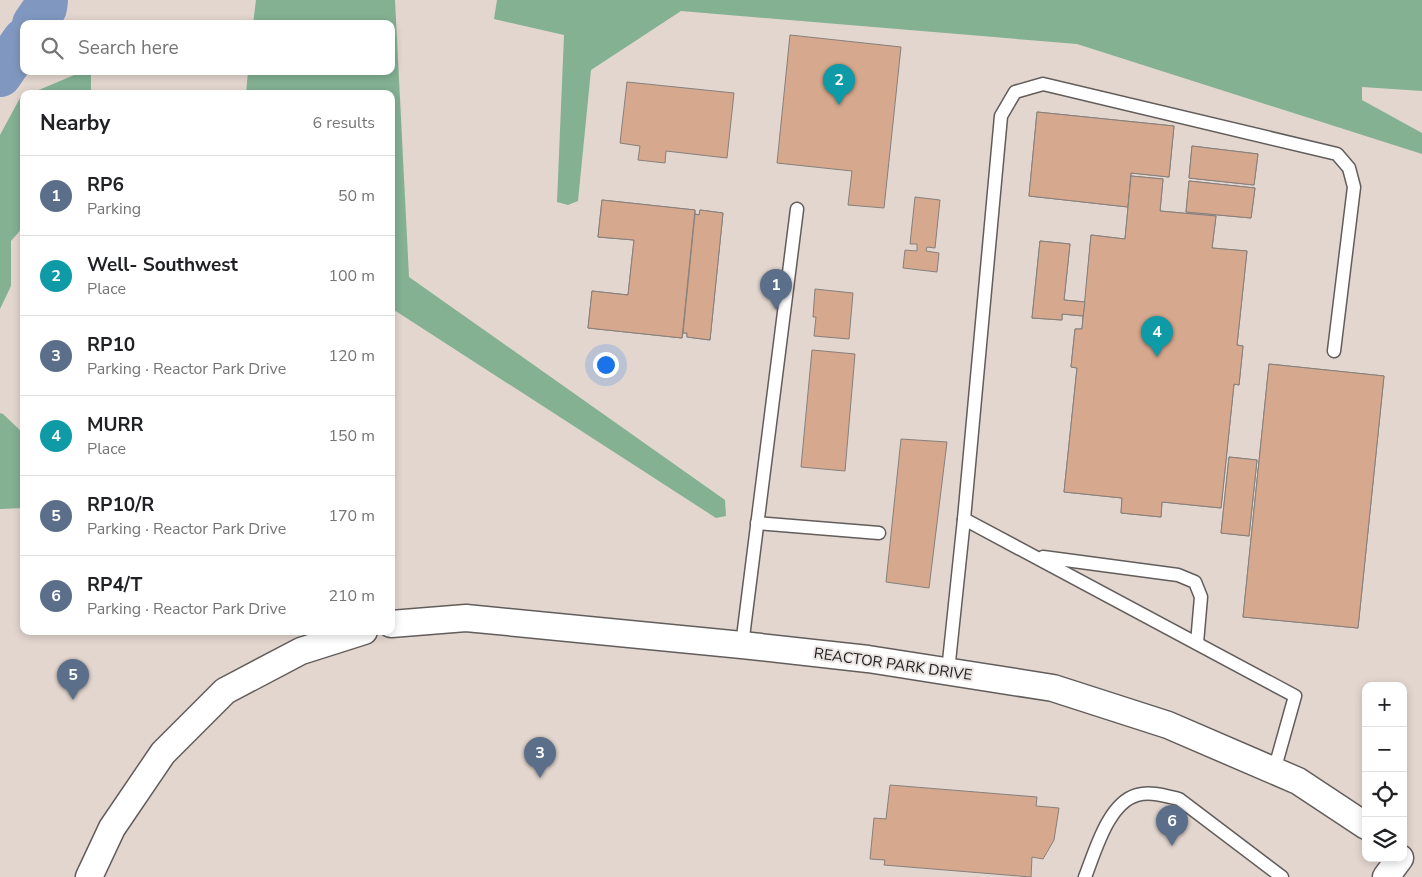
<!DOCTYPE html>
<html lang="en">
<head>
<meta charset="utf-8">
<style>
	:root { --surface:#fff; --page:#f6f6f6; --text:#202124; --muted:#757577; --line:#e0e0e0; --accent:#5c65dd }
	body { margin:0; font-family:"Nunito Sans",sans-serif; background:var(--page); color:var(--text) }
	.controls { position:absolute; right:15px; bottom:15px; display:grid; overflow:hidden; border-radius:10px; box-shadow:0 2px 8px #0003 }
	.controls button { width:45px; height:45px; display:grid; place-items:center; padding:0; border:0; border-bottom:1px solid var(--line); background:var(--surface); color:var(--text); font:25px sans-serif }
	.you { position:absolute; left:605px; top:364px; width:18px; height:18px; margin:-12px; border:4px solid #fff; border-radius:50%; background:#1a73e8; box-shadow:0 0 0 8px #1a73e833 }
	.badge { display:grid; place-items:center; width:32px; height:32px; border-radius:50%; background:var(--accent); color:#fff; font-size:16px; font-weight:700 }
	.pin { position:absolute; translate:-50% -41px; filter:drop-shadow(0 1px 2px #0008) }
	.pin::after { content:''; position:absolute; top:26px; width:18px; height:15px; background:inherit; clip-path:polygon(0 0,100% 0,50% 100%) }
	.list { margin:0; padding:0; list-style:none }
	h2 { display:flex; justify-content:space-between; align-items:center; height:65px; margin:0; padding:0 20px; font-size:21px }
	h2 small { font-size:16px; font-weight:400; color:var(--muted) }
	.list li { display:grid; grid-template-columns:32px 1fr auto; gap:15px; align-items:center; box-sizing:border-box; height:80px; padding:0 20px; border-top:1px solid var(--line) }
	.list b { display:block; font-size:19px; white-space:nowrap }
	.list p { margin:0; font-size:16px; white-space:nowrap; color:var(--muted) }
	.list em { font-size:16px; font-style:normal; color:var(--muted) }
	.icon { flex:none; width:28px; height:28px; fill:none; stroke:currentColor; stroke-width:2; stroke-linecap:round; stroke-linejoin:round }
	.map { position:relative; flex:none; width:1422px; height:877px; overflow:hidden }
	.search { position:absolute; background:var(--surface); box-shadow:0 2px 8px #0003; left:20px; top:20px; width:375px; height:55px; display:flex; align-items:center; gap:12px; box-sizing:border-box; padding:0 18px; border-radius:10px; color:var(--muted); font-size:19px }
	.panel { position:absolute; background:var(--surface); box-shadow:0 2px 8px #0003; left:20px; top:90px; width:375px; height:545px; border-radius:10px }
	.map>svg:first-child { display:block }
	.built { fill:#e3d6cf; fill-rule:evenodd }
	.forest { fill:#83b192 }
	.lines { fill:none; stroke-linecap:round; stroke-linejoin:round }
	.river { stroke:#8098c0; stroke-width:44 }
	.building { fill:#d6a88d; stroke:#85807d }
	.lane-casing { stroke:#625d5b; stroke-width:15 }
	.street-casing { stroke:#625d5b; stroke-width:29 }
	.lane { stroke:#fff; stroke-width:12 }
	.street { stroke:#fff; stroke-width:26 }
	.labels { text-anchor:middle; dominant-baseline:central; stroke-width:4; stroke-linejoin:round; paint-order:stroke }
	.street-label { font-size:15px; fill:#1e1c1b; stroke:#e9e4e1 }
</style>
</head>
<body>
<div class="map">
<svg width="1422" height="877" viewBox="0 0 1422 877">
	<rect width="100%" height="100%" fill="#e9e4e1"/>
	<path class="built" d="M 0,0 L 1422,0 L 1422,877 L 0,877 ZM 24,24 L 391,24 L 391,71 L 24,71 ZM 24,94 L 391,94 L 391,631 L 24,631 ZM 1366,686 L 1403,686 L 1403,858 L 1366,858 Z"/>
	<g class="forest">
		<polygon points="256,0 395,0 409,277 725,500 726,516 716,518 391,308 391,94 246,94 248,71 391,71 391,24 253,24"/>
		<polygon points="497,0 1422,0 1422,91 1362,87 1362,100 1422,133 1422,154 1077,44 681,11 591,70 578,201 568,205 557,202 564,35 494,19"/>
		<polygon points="84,71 91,71 91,94 29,94"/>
		<polygon points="24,96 24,226 11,241 11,286 0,309 0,135 20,98"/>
		<polygon points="0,413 3,414 24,434 24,508 0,509"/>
	</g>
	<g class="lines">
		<g class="river">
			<polyline points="34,24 45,8 46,0"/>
			<polyline points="0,75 24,40"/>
		</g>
	</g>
	<g class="building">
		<polygon points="790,35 901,47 884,208 848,205 852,171 777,163"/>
		<polygon points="627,82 734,93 727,158 666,151 665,163 638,160 640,146 620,143"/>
		<polygon points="1037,112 1174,126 1169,177 1131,173 1128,207 1029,196"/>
		<polygon points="1037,112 1174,126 1169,177 1131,173 1128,207 1029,196"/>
		<polygon points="1192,146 1258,154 1254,185 1189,178"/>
		<polygon points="1192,146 1258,154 1254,185 1189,178"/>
		<polygon points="1131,176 1163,179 1160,211 1216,216 1212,248 1247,251 1237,345 1243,346 1239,385 1234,384 1221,508 1162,502 1161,517 1121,513 1122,498 1064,492 1077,368 1071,367 1075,329 1082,329 1083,316 1062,314 1062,320 1032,318 1040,241 1070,244 1064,300 1085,302 1091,235 1125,239"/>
		<polygon points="1131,176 1163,179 1160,211 1216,216 1212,248 1247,251 1237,345 1243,346 1239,385 1234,384 1221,508 1162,502 1161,517 1121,513 1122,498 1064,492 1077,368 1071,367 1075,329 1082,329 1091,235 1125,239"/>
		<polygon points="1189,181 1255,188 1251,218 1186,212"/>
		<polygon points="1189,181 1255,188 1251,218 1186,212"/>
		<polygon points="915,197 940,200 935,248 927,247 926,251 939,253 937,272 903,268 905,250 917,251 917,244 910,244"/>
		<polygon points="602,200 695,210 695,214 699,215 700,210 723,213 710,340 687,337 687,333 683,333 682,338 588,328 592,291 628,295 634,240 598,237"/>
		<polygon points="602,200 695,210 682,338 588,328 592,291 628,295 634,240 598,237"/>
		<polygon points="700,210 723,213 710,340 687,337 687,333 683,333 695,214 699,215"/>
		<polygon points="1040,241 1070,244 1064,300 1085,302 1083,316 1062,314 1062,320 1032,318"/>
		<polygon points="815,289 853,293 849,339 814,336 816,317 813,317"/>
		<polygon points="812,350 855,354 845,471 801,467"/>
		<polygon points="1269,364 1384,376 1358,628 1243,617"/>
		<polygon points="1269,364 1384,376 1358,628 1243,617"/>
		<polygon points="901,439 947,442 929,588 886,582"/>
		<polygon points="1229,457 1257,460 1249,536 1221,533"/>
		<polygon points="1229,457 1257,460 1249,536 1221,533"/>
		<polygon points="890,785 1037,797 1036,806 1059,808 1054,840 1043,859 1032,857 1031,877 884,865 885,860 870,859 874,818 886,819"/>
	</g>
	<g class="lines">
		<g class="lane-casing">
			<g id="lane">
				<polyline points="757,523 879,533"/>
				<polyline points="1043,557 1178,575 1195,582 1201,597 1197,643"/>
				<polyline points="742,645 797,209"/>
				<polyline points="948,671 964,519"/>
				<polyline points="1274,771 1295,696 964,519 1001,116 1015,92 1043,84 1337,154 1349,168 1354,187 1334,351"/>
				<path d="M 1085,877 C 1095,852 1108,803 1137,795 C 1151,791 1166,796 1179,799 L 1282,877"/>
			</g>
		</g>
		<g class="street-casing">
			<g id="street">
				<polyline points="391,624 466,618 742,645 868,659 1053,688 1168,725 1298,781 1366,826"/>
				<polyline points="89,877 112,828 163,753 225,691 301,651 364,631"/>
				<polyline points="1386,877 1400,858"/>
			</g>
		</g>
		<use href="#lane" class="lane"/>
		<use href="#street" class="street"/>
	</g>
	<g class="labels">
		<g class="street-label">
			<text transform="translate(893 664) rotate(8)">REACTOR PARK DRIVE</text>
		</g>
	</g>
</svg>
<div class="controls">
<button>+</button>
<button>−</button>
<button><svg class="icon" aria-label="locate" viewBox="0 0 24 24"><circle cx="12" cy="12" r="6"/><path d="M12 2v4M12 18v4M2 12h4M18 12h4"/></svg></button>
<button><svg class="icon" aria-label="layers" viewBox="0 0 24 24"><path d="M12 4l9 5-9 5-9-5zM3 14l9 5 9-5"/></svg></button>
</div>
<div class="you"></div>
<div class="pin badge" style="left:776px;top:310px;background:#5c6f8a">1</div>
<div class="pin badge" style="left:839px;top:105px;background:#0f9aa8">2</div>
<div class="pin badge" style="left:540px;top:778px;background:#5c6f8a">3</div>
<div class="pin badge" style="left:1157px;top:357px;background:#0f9aa8">4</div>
<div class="pin badge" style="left:73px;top:700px;background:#5c6f8a">5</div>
<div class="pin badge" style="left:1172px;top:846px;background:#5c6f8a">6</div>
<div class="search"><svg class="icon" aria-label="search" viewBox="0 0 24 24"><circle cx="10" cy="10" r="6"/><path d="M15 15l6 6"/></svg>Search here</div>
<section class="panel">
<h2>Nearby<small>6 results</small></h2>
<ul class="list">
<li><span class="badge" style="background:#5c6f8a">1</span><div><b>RP6</b><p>Parking</p></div><em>50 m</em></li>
<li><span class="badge" style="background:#0f9aa8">2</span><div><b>Well- Southwest</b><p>Place</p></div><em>100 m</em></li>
<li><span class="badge" style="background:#5c6f8a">3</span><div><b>RP10</b><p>Parking · Reactor Park Drive</p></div><em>120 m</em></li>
<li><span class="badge" style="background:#0f9aa8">4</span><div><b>MURR</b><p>Place</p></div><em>150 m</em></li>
<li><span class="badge" style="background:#5c6f8a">5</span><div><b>RP10/R</b><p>Parking · Reactor Park Drive</p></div><em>170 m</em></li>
<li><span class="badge" style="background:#5c6f8a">6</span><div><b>RP4/T</b><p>Parking · Reactor Park Drive</p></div><em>210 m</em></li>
</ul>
</section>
</div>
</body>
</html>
